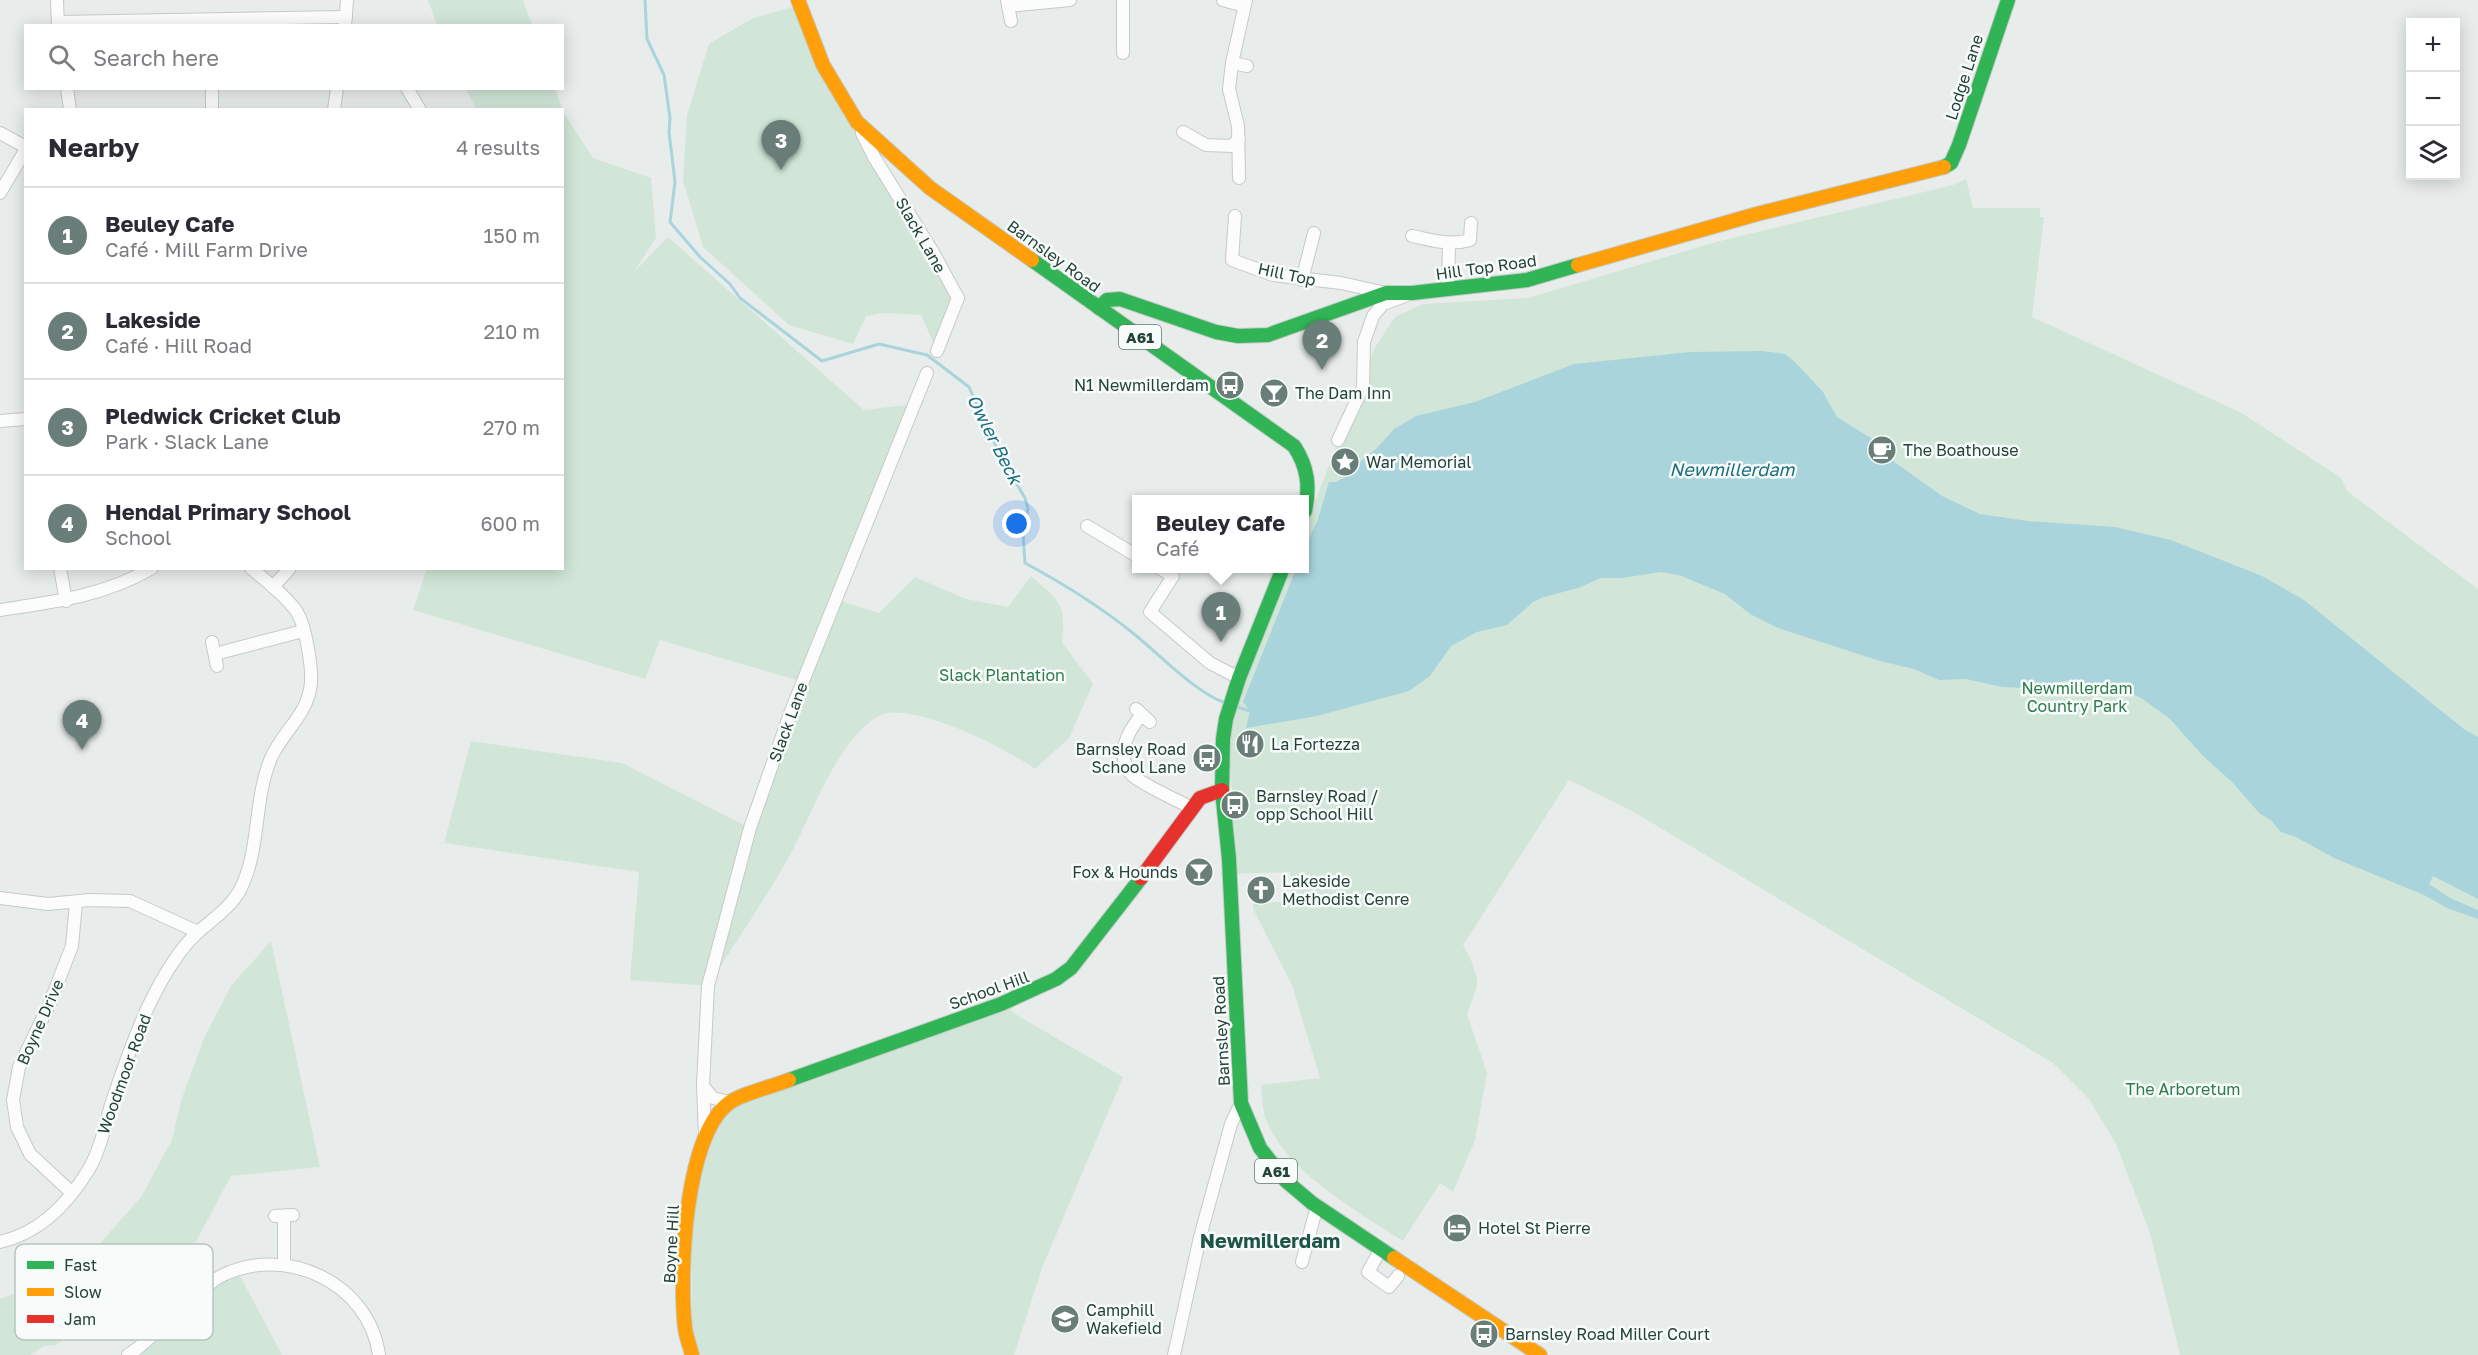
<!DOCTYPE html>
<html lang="en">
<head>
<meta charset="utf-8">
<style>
	:root { --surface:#fff; --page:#f7f7f7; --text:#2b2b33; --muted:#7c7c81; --line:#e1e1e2; --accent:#697e78 }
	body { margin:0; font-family:"Golos Text",sans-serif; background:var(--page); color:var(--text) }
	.controls { position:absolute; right:18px; top:18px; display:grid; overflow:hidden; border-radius:0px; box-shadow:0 3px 15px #0003 }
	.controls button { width:54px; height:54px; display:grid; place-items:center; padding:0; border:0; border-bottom:2px solid var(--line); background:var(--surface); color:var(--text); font:30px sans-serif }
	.you { position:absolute; left:1017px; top:524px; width:21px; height:21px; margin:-15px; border:4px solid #fff; border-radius:50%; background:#1a73e8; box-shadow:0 0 0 9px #1a73e833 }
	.badge { display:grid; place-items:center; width:39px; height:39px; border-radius:50%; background:var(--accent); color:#fff; font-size:20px; font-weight:700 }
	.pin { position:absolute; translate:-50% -50px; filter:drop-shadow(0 2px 3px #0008) }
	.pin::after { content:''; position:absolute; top:32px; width:21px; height:18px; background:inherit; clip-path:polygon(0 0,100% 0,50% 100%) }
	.popup { position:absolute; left:1132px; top:495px; width:177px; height:78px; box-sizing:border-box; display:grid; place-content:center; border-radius:0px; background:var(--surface); filter:drop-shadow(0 2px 4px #0005); font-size:20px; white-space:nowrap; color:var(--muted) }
	.popup b { font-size:22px; color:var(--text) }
	.popup::after { content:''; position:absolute; left:50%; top:100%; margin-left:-12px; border:12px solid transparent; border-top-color:var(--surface) }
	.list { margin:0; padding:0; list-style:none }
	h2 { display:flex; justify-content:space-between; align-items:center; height:78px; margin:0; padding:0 24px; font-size:26px }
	h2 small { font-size:20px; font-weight:400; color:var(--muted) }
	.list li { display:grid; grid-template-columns:39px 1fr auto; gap:18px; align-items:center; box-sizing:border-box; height:96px; padding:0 24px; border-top:2px solid var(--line) }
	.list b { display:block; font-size:22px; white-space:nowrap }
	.list p { margin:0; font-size:20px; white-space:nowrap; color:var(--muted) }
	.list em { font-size:20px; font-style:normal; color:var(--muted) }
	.icon { flex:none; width:33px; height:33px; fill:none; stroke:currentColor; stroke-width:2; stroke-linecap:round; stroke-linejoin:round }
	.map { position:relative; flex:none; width:2478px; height:1355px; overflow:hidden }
	.search { position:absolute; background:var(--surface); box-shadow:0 3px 15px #0003; left:24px; top:24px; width:540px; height:66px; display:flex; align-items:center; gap:15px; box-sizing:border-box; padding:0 21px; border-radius:0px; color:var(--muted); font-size:22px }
	.panel { position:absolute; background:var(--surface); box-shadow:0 3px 15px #0003; left:24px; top:108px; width:540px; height:462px; border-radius:0px }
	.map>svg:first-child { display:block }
	.green { fill:#d1e6d8 }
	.water { fill:#a9d4db }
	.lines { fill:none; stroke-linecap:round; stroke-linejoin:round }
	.stream { stroke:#a9d4db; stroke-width:3 }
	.street-casing { stroke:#c5cac8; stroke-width:14 }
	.fast-casing { stroke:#c3cbc8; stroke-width:16 }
	.slow-casing { stroke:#c3cbc8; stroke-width:16 }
	.jam-casing { stroke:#c3cbc8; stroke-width:16 }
	.street { stroke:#fcfcfc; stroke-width:12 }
	.fast { stroke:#30b455; stroke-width:14 }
	.slow { stroke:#ff9f0a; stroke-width:14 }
	.jam { stroke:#e5322d; stroke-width:14 }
	.labels { text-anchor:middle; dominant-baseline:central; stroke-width:5; stroke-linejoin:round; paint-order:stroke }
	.shield { fill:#f7fbf9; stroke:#637a73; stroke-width:1.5 }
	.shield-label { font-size:15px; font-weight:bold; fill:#24423a }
	.street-label { font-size:16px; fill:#24423a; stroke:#f7fbf9 }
	.poi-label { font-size:16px; fill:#24423a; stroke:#f7fbf9; text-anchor:start }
	.park-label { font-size:16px; fill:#2d7a4b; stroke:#f7fbf9 }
	.water-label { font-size:18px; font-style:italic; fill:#1c6f80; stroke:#f7fbf9 }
	.quarter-label { font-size:20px; font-weight:bold; fill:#1f5548; stroke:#f7fbf9 }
	.key { fill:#f7fbf9; stroke:#b8c4c0; stroke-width:1.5 }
	.key-label { font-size:16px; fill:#24423a }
</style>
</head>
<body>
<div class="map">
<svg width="2478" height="1355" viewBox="0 0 2478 1355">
	<rect width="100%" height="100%" fill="#e8edeb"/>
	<g class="green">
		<polygon points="428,0 523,0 532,25 437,25"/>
		<polygon points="799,5 823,65 958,298 937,351 921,315 884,313 866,316 853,344 789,325 703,247 683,180 687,115 709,44 753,18"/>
		<path d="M 466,89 L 555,89 L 564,113 L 593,158 L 651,178 L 656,238 L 634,272 L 668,237 L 864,410 L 915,404 L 838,600 L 879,613 L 915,577 L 966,599 L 1008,607 L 1031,576 C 1060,602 1066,602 1062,642 L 1093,684 L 1069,738 L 1035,769 C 1005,748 921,705 884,714 C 871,718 858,732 850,743 C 824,776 810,818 790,855 C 765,900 735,943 708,986 L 630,980 L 639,872 L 444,843 L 471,741 L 622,763 L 750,828 L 803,682 L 660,640 L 645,679 L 413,610 L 427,569 L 562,568 L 562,110 L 476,109 Z"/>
		<path d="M 1966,179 L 1973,208 L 2040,208 L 2040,217 L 2044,217 L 2032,317 L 2240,412 L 2341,478 L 2347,491 L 2478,589 L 2478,1355 L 2180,1355 L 2150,1233 L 2116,1144 L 2089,1099 L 2053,1063 L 1632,811 L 1569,780 L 1463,945 L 1471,960 L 1477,979 L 1477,987 L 1467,1014 L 1487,1073 L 1475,1140 L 1453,1192 L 1440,1183 L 1403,1241 C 1358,1212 1279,1168 1264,1113 C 1262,1104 1262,1094 1261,1085 L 1320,1078 L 1292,985 L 1253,909 L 1253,904 L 1292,901 L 1290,872 L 1229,874 L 1225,819 L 1235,805 L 1223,739 L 1289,569 L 1305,568 L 1305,527 L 1375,347 L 1395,317 L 1423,304 L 1528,298 L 1716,242 L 1953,185 Z"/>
		<polygon points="271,941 320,1167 231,1176 193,1247 158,1274 146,1290 87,1329 74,1331 56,1345 44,1346 30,1355 0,1355 0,1299 54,1279 89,1256 141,1197 172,1140 181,1101 204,1038 231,986"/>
		<polygon points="1022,996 1010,1011 1123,1077 1042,1268 1014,1355 692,1355 691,1186 729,1102"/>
		<polygon points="237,1270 282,1355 128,1355"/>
	</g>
	<polygon class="water" points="1762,351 1785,354 1795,362 1823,392 1837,417 1874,440 1880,459 1885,462 1893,461 1942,496 1980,514 2028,521 2115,527 2171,540 2262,576 2304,600 2465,730 2478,737 2478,899 2433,876 2429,884 2450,898 2478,910 2478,919 2447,908 2424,895 2334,858 2296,837 2281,832 2271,820 2260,814 2232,782 2203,756 2169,718 2141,698 2126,691 2071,680 2023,688 2002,687 1966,679 1939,680 1914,669 1880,661 1778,628 1750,614 1725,594 1679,575 1661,572 1622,578 1601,578 1578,588 1544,597 1533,602 1507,625 1477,632 1451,646 1430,676 1409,691 1317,716 1246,728 1250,711 1243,702 1296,569 1305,568 1305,548 1318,519 1329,482 1336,482 1349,475 1355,466 1377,448 1394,429 1416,416 1475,402 1574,364 1690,352"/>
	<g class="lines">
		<g class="stream">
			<path d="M 645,0 L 647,39 L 664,75 L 670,118 L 669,132 L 675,182 L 670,222 L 700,257 L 730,284 L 740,298 L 822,361 L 879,344 L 927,355 L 969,387 L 1002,459 L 1025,498 L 1028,509 L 1023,533 L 1025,563 C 1062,583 1101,607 1134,634 C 1158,653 1195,692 1223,702"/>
			<polyline points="1237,707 1250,711"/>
		</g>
		<g class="street-casing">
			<g id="street">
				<polyline points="57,0 58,26"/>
				<polyline points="1007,0 1011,21"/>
				<polyline points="1223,0 1244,6"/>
				<polyline points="1008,6 1070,0"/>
				<polyline points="58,22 346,17"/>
				<polyline points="345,26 347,0"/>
				<polyline points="1123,53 1123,0"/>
				<polyline points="1232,63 1247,66"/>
				<polyline points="67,88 70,110"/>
				<polyline points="212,88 212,110"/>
				<polyline points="407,88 420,110"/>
				<polyline points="334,110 337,88"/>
				<polyline points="1183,132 1206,145 1232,146 1239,139"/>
				<polyline points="0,133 26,147"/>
				<polyline points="862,133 874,157 934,254 958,298 937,351"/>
				<polyline points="1239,178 1238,126 1229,89 1232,63 1246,0"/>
				<polyline points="0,193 26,149"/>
				<polyline points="1235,216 1232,260 1273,275 1341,283 1386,293"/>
				<path d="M 1412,236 C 1432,240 1450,246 1470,240 L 1471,223"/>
				<polyline points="1302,280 1314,233"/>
				<polyline points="1448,289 1449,244"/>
				<polyline points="0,421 26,419"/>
				<polyline points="1338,440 1363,387 1364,342 1373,316 1383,304 1405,296"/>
				<polyline points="1087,526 1137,556"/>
				<polyline points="60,568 66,601"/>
				<polyline points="1159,568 1173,576 1150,612 1210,663 1239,678"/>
				<polyline points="273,587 290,568"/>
				<path d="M 0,610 C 54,602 104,596 152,568"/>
				<polyline points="212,642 217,666"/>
				<polyline points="215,654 303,631"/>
				<polyline points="1136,709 1150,722"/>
				<path d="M 1142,715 C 1128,730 1115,755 1131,774 C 1140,784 1179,801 1192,808"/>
				<polyline points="0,898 48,904 89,900 130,901 198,932"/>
				<polyline points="703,1086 713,1098 729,1102"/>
				<polyline points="705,1135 703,1085 708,986 750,828 791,711 927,373"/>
				<polyline points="72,1193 30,1154 17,1127 13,1100 19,1067 49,1005 72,946 76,903"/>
				<polyline points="275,1216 293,1215"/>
				<polyline points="284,1216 284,1264"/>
				<path d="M 0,1242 C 40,1233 68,1204 89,1169 C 100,1150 105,1126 111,1105 C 122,1072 133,1039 148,1007 C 160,982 177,951 198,932 C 213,919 230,908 240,890 C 261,849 253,801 271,758 C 283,731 308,715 311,683 C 312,666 306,627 297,612 C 286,596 266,581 251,568"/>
				<polyline points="1381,1249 1368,1272 1389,1287 1398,1276"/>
				<polyline points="1302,1262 1317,1206"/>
				<path d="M 128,1355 L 138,1348 C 155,1333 173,1318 190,1303 C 200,1294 209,1282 221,1276 C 285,1244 369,1282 379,1355"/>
				<polyline points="1174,1355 1200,1237 1231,1124 1241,1103"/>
			</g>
		</g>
		<g class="fast-casing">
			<g id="fast">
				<polyline points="1944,167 1951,163 1959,145 2008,0"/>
				<path d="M 1032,260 L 1294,446 C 1308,467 1310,487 1305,511"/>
				<polyline points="1099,308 1107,300 1120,299 1216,332 1238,336 1268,335 1386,293 1412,293 1527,280 1578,265"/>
				<polyline points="1283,568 1239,678 1226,719 1223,739 1222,790 1229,859 1241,1103 1260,1148 1286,1181 1312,1203 1394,1258"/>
				<polyline points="789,1080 1001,1004 1056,979 1071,968 1141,878"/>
			</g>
		</g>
		<g class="slow-casing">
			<g id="slow">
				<polyline points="798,0 823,65 857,122 930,188 1032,260"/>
				<polyline points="1578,265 1757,214 1944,167"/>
				<polyline points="1394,1258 1540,1355"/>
				<path d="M 692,1355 C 690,1346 686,1337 685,1328 C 679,1276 684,1136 729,1103 C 740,1094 774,1086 789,1080"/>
			</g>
		</g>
		<g class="jam-casing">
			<polyline id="jam" points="1141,878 1200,798 1222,790"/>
		</g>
		<use href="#street" class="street"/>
		<use href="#fast" class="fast"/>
		<use href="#slow" class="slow"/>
		<use href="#jam" class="jam"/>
	</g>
	<defs>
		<g id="bus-disc" transform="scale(1.5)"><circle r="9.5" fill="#697e78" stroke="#f7fbf9"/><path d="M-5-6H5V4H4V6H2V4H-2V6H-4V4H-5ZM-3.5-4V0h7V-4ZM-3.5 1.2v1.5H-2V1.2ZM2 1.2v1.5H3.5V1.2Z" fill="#fff"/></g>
		<g id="bar-disc" transform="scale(1.5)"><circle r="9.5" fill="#697e78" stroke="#f7fbf9"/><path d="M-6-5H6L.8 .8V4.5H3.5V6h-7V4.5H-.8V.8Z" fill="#fff"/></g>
		<g id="cafe-disc" transform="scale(1.5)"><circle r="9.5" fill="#697e78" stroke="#f7fbf9"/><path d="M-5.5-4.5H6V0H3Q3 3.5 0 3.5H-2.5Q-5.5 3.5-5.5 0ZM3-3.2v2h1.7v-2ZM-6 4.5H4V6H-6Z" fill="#fff"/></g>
		<g id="sight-disc" transform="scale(1.5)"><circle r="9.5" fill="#697e78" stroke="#f7fbf9"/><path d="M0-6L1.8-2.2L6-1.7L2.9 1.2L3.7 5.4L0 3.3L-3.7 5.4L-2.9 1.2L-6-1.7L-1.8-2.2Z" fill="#fff"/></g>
		<g id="restaurant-disc" transform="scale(1.5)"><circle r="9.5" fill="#697e78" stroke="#f7fbf9"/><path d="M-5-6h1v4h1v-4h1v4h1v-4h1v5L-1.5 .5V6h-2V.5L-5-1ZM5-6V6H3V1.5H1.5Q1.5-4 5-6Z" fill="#fff"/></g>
		<g id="church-disc" transform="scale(1.5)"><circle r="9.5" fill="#697e78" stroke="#f7fbf9"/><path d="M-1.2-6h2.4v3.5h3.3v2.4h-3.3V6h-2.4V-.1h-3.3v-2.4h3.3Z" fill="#fff"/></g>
		<g id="hotel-disc" transform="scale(1.5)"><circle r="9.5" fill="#697e78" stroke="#f7fbf9"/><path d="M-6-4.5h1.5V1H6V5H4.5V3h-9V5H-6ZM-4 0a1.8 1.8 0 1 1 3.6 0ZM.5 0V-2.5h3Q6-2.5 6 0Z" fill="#fff"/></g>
		<g id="university-disc" transform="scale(1.5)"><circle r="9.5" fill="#697e78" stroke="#f7fbf9"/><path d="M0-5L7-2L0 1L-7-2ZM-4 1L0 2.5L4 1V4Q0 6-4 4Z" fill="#fff"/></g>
	</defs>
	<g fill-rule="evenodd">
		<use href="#bus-disc" x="1230" y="385"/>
		<use href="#bar-disc" x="1274" y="393"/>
		<use href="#cafe-disc" x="1882" y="450"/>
		<use href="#sight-disc" x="1345" y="462"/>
		<use href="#restaurant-disc" x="1250" y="744"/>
		<use href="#bus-disc" x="1207" y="758"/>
		<use href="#bus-disc" x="1235" y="805"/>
		<use href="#bar-disc" x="1199" y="872"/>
		<use href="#church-disc" x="1261" y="890"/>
		<use href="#hotel-disc" x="1457" y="1228"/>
		<use href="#university-disc" x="1065" y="1319"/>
		<use href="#bus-disc" x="1484" y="1334"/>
	</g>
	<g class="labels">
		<g class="shield">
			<rect x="1119" y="325" width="42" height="24" rx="4.5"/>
			<rect x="1255" y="1159" width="42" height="24" rx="4.5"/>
		</g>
		<g class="shield-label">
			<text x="1140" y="337">A61</text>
			<text x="1276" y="1171">A61</text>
		</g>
		<g class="street-label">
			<text transform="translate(1964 77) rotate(-72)">Lodge Lane</text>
			<text transform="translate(921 235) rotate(60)">Slack Lane</text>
			<text transform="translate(1054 256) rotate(36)">Barnsley Road</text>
			<text transform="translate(1486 267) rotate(-8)">Hill Top Road</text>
			<text transform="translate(1287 274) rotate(12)">Hill Top</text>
			<text transform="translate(788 722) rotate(-70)">Slack Lane</text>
			<text transform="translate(989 990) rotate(-20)">School Hill</text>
			<text transform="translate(40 1022) rotate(-66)">Boyne Drive</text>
			<text transform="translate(1221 1031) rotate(-93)">Barnsley Road</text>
			<text transform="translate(124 1074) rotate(-70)">Woodmoor Road</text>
			<text transform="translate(671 1244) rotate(-87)">Boyne Hill</text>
		</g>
		<g class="poi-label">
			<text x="1209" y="385" text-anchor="end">N1 Newmillerdam</text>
			<text x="1295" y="393">The Dam Inn</text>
			<text x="1903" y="450">The Boathouse</text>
			<text x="1366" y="462">War Memorial</text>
			<text x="1271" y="744">La Fortezza</text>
			<text x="1186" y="749" text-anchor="end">Barnsley Road<tspan x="1186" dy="18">School Lane</tspan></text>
			<text x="1256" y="796">Barnsley Road /<tspan x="1256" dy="18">opp School Hill</tspan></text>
			<text x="1178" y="872" text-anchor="end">Fox &amp; Hounds</text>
			<text x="1282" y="881">Lakeside<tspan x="1282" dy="18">Methodist Cenre</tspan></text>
			<text x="1478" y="1228">Hotel St Pierre</text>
			<text x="1086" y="1310">Camphill<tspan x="1086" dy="18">Wakefield</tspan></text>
			<text x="1505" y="1334">Barnsley Road Miller Court</text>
		</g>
		<g class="park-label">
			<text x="1002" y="675">Slack Plantation</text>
			<text x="2077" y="688">Newmillerdam<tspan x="2077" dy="18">Country Park</tspan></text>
			<text x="2183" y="1089">The Arboretum</text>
		</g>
		<g class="water-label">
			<text transform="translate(995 439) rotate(63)">Owler Beck</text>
			<text x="1732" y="469">Newmillerdam</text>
		</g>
		<g class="quarter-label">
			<text x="1270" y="1240">Newmillerdam</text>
		</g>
	</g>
	<rect x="15" y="1244" width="198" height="96" rx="9" class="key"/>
	<rect x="27" y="1261" width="27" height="8" fill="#30b455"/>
	<rect x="27" y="1288" width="27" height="8" fill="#ff9f0a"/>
	<rect x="27" y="1315" width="27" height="8" fill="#e5322d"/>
	<g class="key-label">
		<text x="64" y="1271">Fast</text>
		<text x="64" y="1298">Slow</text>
		<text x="64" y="1325">Jam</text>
	</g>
</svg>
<div class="controls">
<button>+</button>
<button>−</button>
<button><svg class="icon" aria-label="layers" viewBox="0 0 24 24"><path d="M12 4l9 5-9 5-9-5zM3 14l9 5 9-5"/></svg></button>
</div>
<div class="you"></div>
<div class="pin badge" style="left:1221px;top:642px">1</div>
<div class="popup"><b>Beuley Cafe</b>Café</div>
<div class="pin badge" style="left:1322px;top:370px">2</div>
<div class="pin badge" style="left:781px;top:170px">3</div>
<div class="pin badge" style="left:82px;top:750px">4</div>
<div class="search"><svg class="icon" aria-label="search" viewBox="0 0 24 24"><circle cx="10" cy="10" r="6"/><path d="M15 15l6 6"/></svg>Search here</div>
<section class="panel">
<h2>Nearby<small>4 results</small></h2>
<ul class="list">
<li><span class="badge">1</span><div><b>Beuley Cafe</b><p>Café · Mill Farm Drive</p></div><em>150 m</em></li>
<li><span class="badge">2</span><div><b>Lakeside</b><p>Café · Hill Road</p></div><em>210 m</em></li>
<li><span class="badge">3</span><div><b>Pledwick Cricket Club</b><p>Park · Slack Lane</p></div><em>270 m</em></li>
<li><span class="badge">4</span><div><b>Hendal Primary School</b><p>School</p></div><em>600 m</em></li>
</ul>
</section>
</div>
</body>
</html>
